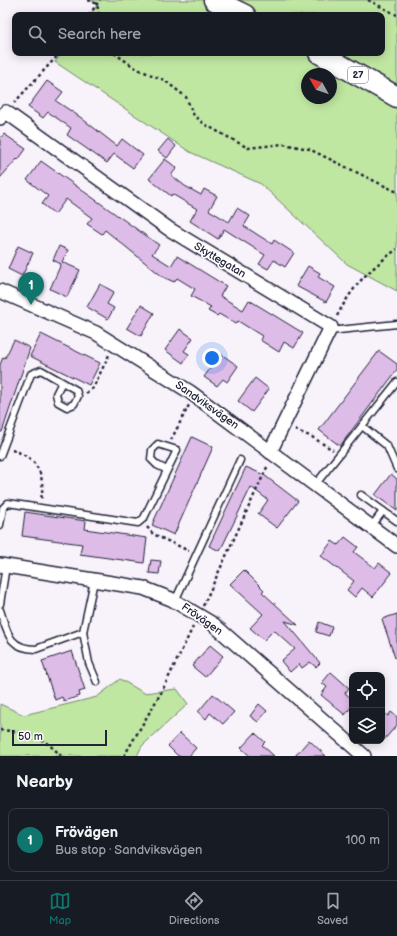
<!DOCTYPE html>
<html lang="en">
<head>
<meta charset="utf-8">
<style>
	:root { --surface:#171b24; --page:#20242c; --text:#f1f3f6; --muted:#9ea1a6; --line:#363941; --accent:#0f766e }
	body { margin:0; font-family:"Balsamiq Sans",sans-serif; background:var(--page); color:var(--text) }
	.controls { position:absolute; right:12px; bottom:12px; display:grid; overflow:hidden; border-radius:8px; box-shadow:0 2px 10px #0003 }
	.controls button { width:36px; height:36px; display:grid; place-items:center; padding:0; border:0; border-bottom:1px solid var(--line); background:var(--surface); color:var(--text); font:20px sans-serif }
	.compass { position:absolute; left:301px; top:68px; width:36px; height:36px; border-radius:50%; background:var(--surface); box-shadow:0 2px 10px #0003; rotate:310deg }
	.scale { position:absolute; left:12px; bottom:10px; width:95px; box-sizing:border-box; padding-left:4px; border:2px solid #22223b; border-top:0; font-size:11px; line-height:14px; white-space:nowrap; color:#22223b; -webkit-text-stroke:3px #fff; paint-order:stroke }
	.you { position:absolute; left:212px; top:358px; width:14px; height:14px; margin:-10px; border:3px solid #fff; border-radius:50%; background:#1a73e8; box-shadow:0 0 0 6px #1a73e833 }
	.badge { display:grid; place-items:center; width:26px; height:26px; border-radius:50%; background:var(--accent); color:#fff; font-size:13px; font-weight:700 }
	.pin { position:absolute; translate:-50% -33px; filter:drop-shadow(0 1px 2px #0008) }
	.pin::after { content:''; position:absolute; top:21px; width:14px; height:12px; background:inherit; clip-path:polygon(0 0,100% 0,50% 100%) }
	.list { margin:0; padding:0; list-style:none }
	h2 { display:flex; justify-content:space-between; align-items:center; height:52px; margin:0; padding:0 16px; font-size:17px }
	h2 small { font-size:13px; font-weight:400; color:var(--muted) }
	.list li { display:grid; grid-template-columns:26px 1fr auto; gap:12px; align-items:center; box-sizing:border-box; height:64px; margin:0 8px 8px; padding:0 8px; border:1px solid var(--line); border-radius:8px }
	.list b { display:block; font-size:15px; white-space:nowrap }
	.list p { margin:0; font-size:13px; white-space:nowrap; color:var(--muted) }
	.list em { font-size:13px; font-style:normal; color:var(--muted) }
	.icon { flex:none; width:22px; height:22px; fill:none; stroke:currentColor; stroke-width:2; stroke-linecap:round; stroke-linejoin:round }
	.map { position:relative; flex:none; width:397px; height:756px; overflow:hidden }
	.search { position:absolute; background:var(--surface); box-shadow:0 2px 10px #0003; left:12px; right:12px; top:12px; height:44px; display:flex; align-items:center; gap:10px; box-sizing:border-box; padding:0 14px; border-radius:8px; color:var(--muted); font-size:15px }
	.sheet { height:124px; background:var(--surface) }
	nav { display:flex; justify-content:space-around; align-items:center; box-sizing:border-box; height:56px; border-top:1px solid var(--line); background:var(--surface); font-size:11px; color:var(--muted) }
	nav a { display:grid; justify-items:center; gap:2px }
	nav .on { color:var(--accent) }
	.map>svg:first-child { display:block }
	.green { fill:#c0e7a2; stroke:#71846e; fill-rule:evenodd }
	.building { fill:#debce8; stroke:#22223b }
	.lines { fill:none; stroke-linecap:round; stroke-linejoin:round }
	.service-casing { stroke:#22223b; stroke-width:9 }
	.minor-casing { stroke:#22223b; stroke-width:16 }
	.primary-casing { stroke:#22223b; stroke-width:23 }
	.path { stroke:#22223b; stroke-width:2.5; stroke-dasharray:3 3; stroke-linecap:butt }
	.service { stroke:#fff; stroke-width:6 }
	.minor { stroke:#fff; stroke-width:13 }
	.primary { stroke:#fff; stroke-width:20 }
	.labels { text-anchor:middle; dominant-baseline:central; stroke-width:3.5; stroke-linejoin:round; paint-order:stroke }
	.shield { fill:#fff; stroke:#646476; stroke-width:1 }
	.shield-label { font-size:10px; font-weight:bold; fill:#22223b }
	.street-label { font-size:11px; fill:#22223b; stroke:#fff }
</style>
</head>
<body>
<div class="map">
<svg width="397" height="756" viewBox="0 0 397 756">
	<rect width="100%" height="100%" fill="#f8f2fa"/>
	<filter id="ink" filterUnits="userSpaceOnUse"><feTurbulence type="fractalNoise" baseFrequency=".025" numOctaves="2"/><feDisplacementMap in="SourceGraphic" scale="8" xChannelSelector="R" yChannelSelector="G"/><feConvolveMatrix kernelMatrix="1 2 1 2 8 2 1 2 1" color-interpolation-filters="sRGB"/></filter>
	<g filter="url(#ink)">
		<g class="green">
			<path d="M 90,0 L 397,0 L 397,291 L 347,264 L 261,184 L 190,152 L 55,62 L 62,53 L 382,53 L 382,15 L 90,15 L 98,4 ZM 307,74 L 331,74 L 331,98 L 307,98 Z"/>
			<polygon points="120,679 144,693 177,689 188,704 142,746 137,756 0,756 0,704 24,715 97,697"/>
		</g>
		<g class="building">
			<polygon points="47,81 63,92 56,101 80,117 117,146 122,139 143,155 133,168 114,154 107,163 67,135 71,128 48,112 43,118 28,107"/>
			<polygon points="4,134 26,149 18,160 17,159 0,178 0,139"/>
			<polygon points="168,139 176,146 167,158 158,151"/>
			<polygon points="165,159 177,168 171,175 185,186 201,195 204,189 217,196 209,210 229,222 237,208 250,216 244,226 272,244 274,240 294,253 285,267 274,260 268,269 259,264 265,255 224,229 218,239 190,221 197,209 172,194 171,196 149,179"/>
			<polygon points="41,161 159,245 152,254 171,266 177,256 226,286 220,296 243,310 249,300 303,333 294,348 284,342 279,352 260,340 262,336 238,321 236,324 219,314 217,316 208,311 211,307 191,296 195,289 177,278 174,282 163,277 105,230 102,234 87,224 92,218 66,199 55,214 42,204 48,196 27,180"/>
			<polygon points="18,246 33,253 22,276 8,269"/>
			<polygon points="59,246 68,250 62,262 80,270 67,297 50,289 61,264 53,260"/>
			<polygon points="308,266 320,273 318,277 335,287 326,302 296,286"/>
			<polygon points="100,284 114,292 107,304 114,308 108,319 87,307"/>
			<polygon points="141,305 154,313 141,336 127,328"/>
			<polygon points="180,329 193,338 184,351 189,354 183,363 165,350"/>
			<polygon points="41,334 100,363 89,385 30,356"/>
			<polygon points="14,340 30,348 2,432 0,432 0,365 3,357 5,358"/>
			<polygon points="379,351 397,364 397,370 340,446 319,430"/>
			<polygon points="221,354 238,366 227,382 223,379 217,386 204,377"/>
			<polygon points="255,378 269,389 252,412 238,401"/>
			<polygon points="192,437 213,447 174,535 152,525"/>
			<polygon points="246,467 264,475 298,501 277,528 258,514 268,500 251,487 220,551 209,546"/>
			<polygon points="391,474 397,479 397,511 375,495"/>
			<polygon points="25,512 86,521 85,529 147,538 144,563 80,554 82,544 22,536"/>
			<polygon points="345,537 358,547 354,552 375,568 379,563 392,573 373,597 362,588 355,597 347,590 354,581 321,556 332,541 338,545"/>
			<polygon points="151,560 161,561 159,574 149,573"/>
			<polygon points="244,570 264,590 262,592 298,625 285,621 320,663 316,667 310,662 302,668 299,664 290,672 281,661 295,649 274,630 264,640 250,628 263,614 230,584"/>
			<polygon points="397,614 397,658 395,658 382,619"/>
			<polygon points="319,622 332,627 329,636 316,632"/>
			<polygon points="210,645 223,656 205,677 192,666"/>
			<polygon points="72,651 85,690 79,692 80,696 64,701 62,697 55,700 42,661"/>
			<polygon points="331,672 349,688 345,693 352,699 352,706 345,715 321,695 327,687 322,683"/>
			<polygon points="213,694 234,712 223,724 210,713 206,719 198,712"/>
			<polygon points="259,704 267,711 258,722 250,716"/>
			<polygon points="382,711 388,716 391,712 397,717 397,725 382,742"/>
			<polygon points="180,733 196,748 189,756 178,756 168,746"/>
			<polygon points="255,733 265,742 262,745 274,756 250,756 241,748"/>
			<polygon points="309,740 326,756 295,756"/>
		</g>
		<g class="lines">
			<g class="service-casing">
				<g id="service">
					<polyline points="329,331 397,324"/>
					<polyline points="362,426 387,446 397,469"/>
					<polyline points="0,456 31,374 41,370 76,390 78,396 74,404 67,407 58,402 56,394 62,382"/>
					<polyline points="315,485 397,382"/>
					<polyline points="361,495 383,511 371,527"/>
					<polyline points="383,511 397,521"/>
					<polyline points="0,525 3,508 8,503 138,523 144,518 177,450 158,444 152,450 151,459 157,465 167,470"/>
					<polyline points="94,581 83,632 89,663 97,682"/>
					<polyline points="175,601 240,460"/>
					<polyline points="0,604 6,566"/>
					<path d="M 0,610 C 7,631 8,649 36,649 L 83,632"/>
				</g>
			</g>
			<g class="minor-casing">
				<g id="minor">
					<polyline points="0,118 6,112 169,229 331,327 270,452"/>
					<polyline points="0,291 96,333 190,392 397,546"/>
					<polyline points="0,565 143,588 171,599 213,624 364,756"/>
				</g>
			</g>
			<g class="primary-casing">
				<g id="primary">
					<polyline points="214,0 245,15"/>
					<polyline points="319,53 397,97"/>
				</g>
			</g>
			<g class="path">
				<polyline points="88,0 97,4 99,15"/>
				<polyline points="368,0 397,15"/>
				<polyline points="89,15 100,0"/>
				<polyline points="114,53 137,69 164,80 186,97 193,114 204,124 248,148 283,144 309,149 397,192"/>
				<polyline points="14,103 60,53"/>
				<path d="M 337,316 C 354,284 368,271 397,249"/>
				<polyline points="86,393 93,388 109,355"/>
				<polyline points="295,430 312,437 333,450"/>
				<polyline points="171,440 189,405"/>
				<path d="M 12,450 C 36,457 46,474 41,499"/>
				<polyline points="147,527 153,534 189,551"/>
				<polyline points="203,606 268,465"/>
				<path d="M 0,730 C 26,732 43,736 61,756"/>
				<polyline points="124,756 162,691 193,627"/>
			</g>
			<use href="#service" class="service"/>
			<use href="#minor" class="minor"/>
			<use href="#primary" class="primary"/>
		</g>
	</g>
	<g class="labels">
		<rect class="shield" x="348" y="67" width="20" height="16" rx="3"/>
		<g class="shield-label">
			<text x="358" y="75">27</text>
		</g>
		<g class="street-label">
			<text transform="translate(220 260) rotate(31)">Skyttegatan</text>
			<text transform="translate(207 405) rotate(35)">Sandviksvägen</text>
			<text transform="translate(202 619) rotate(35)">Frövägen</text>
		</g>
	</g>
</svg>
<div class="controls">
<button><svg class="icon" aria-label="locate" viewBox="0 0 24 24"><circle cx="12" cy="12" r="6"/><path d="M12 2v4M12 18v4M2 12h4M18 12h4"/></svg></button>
<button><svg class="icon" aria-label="layers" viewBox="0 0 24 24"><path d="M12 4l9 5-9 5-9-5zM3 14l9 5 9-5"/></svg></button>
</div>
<svg class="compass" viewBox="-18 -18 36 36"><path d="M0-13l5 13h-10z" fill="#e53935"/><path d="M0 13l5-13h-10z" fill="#9ea1a6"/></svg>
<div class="scale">50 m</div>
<div class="you"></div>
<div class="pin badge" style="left:31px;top:305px">1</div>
<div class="search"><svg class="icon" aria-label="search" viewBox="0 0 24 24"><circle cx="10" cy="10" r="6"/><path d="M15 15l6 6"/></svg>Search here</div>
</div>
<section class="sheet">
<h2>Nearby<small></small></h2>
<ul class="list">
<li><span class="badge">1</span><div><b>Frövägen</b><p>Bus stop · Sandviksvägen</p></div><em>100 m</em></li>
</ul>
</section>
<nav>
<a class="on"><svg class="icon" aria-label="map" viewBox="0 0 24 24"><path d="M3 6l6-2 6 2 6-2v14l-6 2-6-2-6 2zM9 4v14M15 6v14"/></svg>Map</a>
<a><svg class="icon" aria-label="directions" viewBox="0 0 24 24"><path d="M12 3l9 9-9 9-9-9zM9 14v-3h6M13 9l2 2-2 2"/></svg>Directions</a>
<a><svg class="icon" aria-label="saved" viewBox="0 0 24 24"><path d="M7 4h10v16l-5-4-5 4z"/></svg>Saved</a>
</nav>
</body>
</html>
